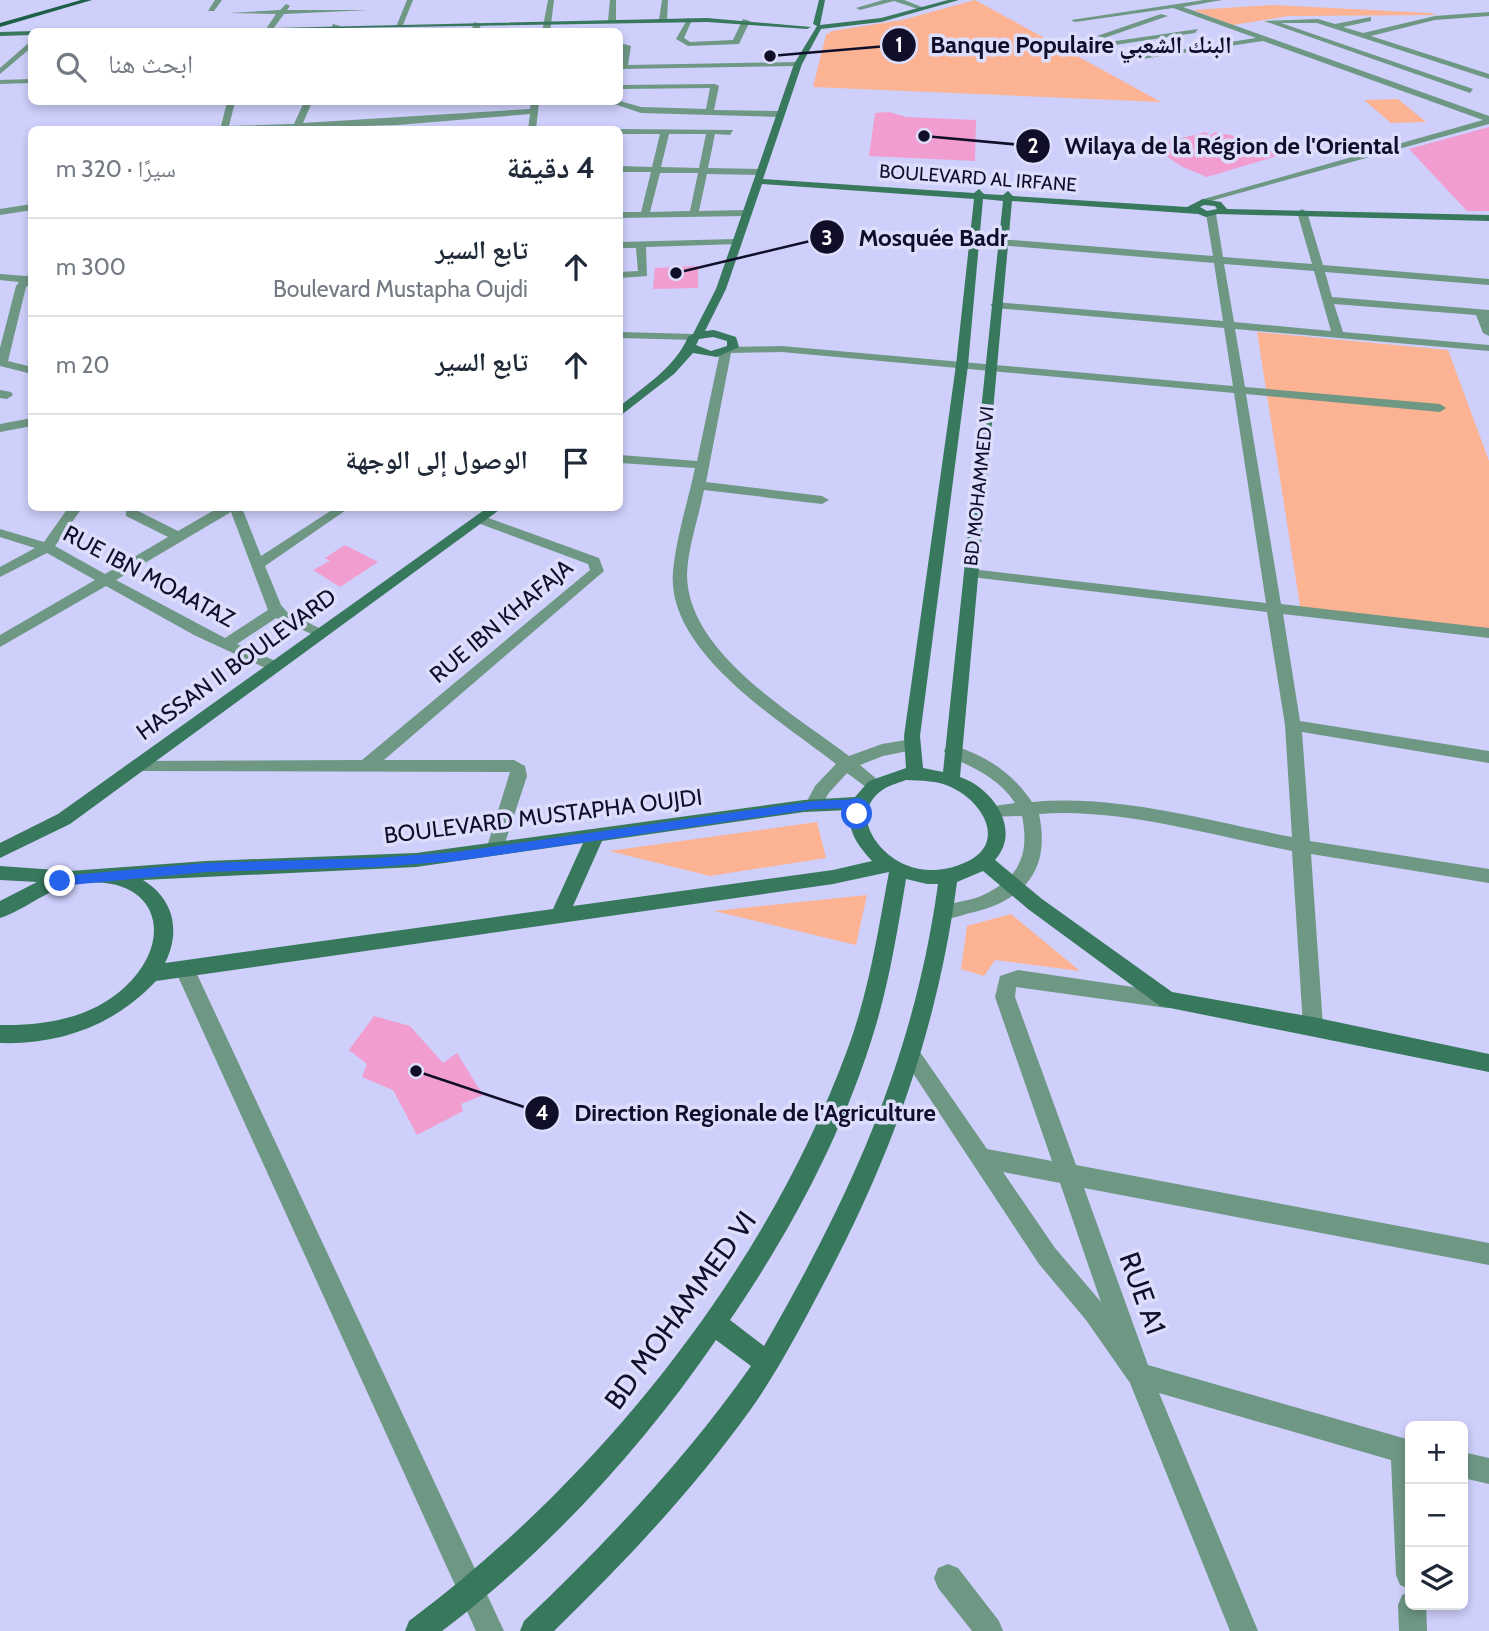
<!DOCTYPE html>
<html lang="ar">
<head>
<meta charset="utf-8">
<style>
	:root { --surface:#fff; --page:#f2f2f3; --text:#1f2937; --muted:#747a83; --line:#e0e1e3 }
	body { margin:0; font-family:Cabin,"Noto Naskh Arabic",sans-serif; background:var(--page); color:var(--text); direction:rtl }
	.controls { position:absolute; right:21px; bottom:21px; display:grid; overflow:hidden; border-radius:10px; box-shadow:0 4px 10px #0003 }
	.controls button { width:63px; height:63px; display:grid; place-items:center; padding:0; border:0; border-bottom:2px solid var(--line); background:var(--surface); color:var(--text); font:35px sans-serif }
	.stop { position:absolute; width:21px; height:21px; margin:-16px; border:5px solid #2563eb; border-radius:50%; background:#fff }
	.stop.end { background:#2563eb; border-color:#fff; box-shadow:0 2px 7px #0008 }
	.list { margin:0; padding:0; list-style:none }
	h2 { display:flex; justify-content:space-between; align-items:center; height:91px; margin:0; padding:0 28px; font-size:30px }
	h2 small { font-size:23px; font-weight:400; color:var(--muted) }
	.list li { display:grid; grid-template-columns:46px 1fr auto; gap:21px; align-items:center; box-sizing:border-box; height:98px; padding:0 28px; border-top:2px solid var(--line) }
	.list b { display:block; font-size:26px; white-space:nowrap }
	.list p { margin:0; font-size:23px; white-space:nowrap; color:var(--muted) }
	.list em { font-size:23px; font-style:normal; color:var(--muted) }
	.icon { flex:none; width:38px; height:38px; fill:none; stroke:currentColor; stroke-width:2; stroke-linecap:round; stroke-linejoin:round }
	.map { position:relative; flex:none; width:1489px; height:1631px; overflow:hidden; direction:ltr }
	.search { position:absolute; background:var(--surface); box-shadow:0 4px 10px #0003; left:28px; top:28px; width:595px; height:77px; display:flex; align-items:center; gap:18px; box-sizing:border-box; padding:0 24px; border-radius:10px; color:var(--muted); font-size:26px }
	.panel { position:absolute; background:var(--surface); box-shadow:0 4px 10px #0003; left:28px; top:126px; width:595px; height:385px; border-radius:10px; direction:rtl }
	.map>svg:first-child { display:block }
	.green { fill:#fcb393 }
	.building { fill:#f19dcf }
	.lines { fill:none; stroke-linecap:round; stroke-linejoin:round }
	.street { fill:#6e9784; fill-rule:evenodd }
	.secondary { fill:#38785d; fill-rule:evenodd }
	.primary { fill:#1c5f46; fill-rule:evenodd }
	.route { fill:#2563eb }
	.labels { text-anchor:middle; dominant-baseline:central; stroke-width:7; stroke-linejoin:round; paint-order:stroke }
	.far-street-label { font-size:19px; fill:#100e28; stroke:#dddefc }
	.street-label { font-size:23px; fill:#100e28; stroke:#dddefc }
	.near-street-label { font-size:28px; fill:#100e28; stroke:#dddefc }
	.leader { fill:none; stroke:#100e28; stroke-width:2.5 }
	.callout-dot { fill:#100e28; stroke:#dddefc; stroke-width:2.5 }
	.mark-label { font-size:21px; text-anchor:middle; font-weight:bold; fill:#fff }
	.callout-label { font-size:24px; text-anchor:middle; font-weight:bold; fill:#100e28; stroke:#dddefc; stroke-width:7; stroke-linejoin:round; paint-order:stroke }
</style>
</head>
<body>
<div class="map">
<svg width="1489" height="1631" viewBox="0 0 1489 1631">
	<rect width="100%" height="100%" fill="#cecffb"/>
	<g class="green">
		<polygon points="975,0 1161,102 813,87 826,35 832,31 902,20"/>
		<polygon points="1273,5 1430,13 1437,15 1289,16 1233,25 1193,10"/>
		<polygon points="1398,99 1426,122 1391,123 1364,100"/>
		<polygon points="1257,332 1448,350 1489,461 1489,635 1301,612"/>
		<polygon points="817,822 826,858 710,876 609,851"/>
		<polygon points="867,895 856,945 714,911"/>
		<polygon points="1011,914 1080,971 995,960 984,976 961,969 967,926"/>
	</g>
	<g class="building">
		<polygon points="889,112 906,117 976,120 975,161 869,156 875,113"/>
		<polygon points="1489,127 1489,211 1467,211 1409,149"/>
		<polygon points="1206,132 1210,136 1215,132 1240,137 1280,155 1207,177 1181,166 1151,146"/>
		<polygon points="698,266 698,288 653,289 655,268"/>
		<polygon points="345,545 378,562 340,587 313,570 330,561 325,558"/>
		<polygon points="374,1016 410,1026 443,1063 457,1053 483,1095 461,1104 463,1111 417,1135 393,1090 362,1077 367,1064 349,1050"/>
	</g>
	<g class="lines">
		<g class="street">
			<polygon points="215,0 222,0 214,11 208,11"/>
			<polygon points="407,0 413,0 403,25 396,27"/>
			<polygon points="548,0 554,0 550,32 542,32"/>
			<polygon points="610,0 616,0 616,21 612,23 608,21"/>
			<polygon points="662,0 668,0 667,20 663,22 659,20"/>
			<polygon points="883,0 904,0 922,7 918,9 894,1 860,10 856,8"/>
			<polygon points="1204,0 1222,0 1183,7 1489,116 1489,124 1200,204 1200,200 1483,120 1263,41 1122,62 1125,58 1256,38 1173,8 1075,22 1071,20"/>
			<polygon points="286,4 290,6 287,10 369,10 284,14 271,32 264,32 276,14 229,13 280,10"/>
			<polygon points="1489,12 1489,16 1435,20 1371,36 1489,74 1489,79 1317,23 1281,23 1473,89 1470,93 1264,21 1318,19 1335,24 1371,17 1371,21 1343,27 1363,33 1435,16"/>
			<polygon points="1161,14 1168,16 1104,38 1097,36"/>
			<polygon points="688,18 692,20 684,38 690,42 733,40 743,19 750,21 739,44 688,46 676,39"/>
			<polygon points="474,22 481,24 479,32 471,32"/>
			<polygon points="333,24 340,26 337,32 330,32"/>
			<polygon points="109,29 112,29 113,32 105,32"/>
			<polygon points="1198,29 1195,33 1101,47 1084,40 1088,38 1102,43"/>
			<polygon points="32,40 32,47 0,74 0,68"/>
			<polygon points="620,43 631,46 628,65 798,62 802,64 798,66 620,69 623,48 620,47"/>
			<polygon points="32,79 32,83 0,84 0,80"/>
			<polygon points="715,84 719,86 714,110 781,111 785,114 781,117 641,113 608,102 620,101 641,107 706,109 710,88 620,89 620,85"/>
			<polygon points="227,102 235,102 229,126 294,124 304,102 312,102 303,123 530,109 531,102 539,102 536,130 528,130 530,114 397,125 220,130"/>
			<path d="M 617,129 L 733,130 L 730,135 L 715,134 L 708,168 L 760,169 L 765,172 L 760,175 L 707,174 L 699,211 L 746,210 L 751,213 L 746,216 L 620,218 L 620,212 L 641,212 L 651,172 L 620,172 L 620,166 L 652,167 L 660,134 L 620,134 ZM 669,134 L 706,134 L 699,168 L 661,167 ZM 660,173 L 698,173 L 690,211 L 650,212 Z"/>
			<polygon points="32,204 32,210 0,215 0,209"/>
			<path d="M 1302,209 L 1307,212 L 1323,265 L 1489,279 L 1489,285 L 1325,272 L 1332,297 L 1489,310 L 1489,336 L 1483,333 L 1476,315 L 1334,304 L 1343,332 L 1489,345 L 1489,351 L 1235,329 L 1245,387 L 1440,404 L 1446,408 L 1440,412 L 1246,394 L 1281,604 L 1489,628 L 1489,638 L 1283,614 L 1300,721 L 1489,751 L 1489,763 L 1302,732 L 1310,841 L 1489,869 L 1489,883 L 1311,854 L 1323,1026 L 1320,1032 L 1313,1035 L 1306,1032 L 1303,1026 L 1292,851 C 1215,836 1117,807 1039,814 C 1051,870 1024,901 970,913 C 959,916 948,921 937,917 L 935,912 L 937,907 C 951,902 967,902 981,896 C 1019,879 1030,855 1022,816 L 987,817 L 984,812 L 987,807 L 1015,803 C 999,778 973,767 946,755 L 944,751 L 946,747 L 952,745 C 985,755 1013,773 1032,802 C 1119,794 1207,821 1292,837 L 1285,725 L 1267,612 L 971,577 L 964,573 L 971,569 L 1266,603 L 1234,393 L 782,352 L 731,353 L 706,482 L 822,496 L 829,500 L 822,504 L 704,490 C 699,516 688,547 687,574 C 687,653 793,713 849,756 L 882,744 L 912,739 L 920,745 L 918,749 L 883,756 L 860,765 L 885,786 L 882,790 L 870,790 L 847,773 L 828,794 L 820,810 L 814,811 L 805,805 L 815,786 L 836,764 C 781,721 666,652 673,572 C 676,538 688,501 695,468 L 620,463 L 620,455 L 697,461 L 720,352 L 730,347 L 782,346 L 1233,386 L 1224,328 L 995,308 L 990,305 L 995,302 L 1223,321 L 1214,263 L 974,243 L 969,240 L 974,237 L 1213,256 L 1206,214 L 1211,211 L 1216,214 L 1223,257 L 1312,264 L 1297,212 ZM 1224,264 L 1314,271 L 1331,331 L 1234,322 Z"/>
			<polygon points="735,239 739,240 739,244 646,247 647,276 620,278 620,272 638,271 636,248 620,248 620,242"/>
			<polygon points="0,274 26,276 32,274 32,283 26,287 8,361 32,367 32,374 0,366 0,348 16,286 19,282 0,280"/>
			<polygon points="620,332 694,334 700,337 694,340 620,338"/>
			<polygon points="0,390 11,392 13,395 7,399 0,398"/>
			<polygon points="32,418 32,426 0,432 0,424"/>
			<path d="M 68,508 L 82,508 L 55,546 L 105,574 L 168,537 L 126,516 L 126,510 L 136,510 L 178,531 L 218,508 L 242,508 L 261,556 L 335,508 L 349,508 L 265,566 L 281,605 L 287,612 L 329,633 L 326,636 L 316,636 L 276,618 L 237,644 L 280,663 L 282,667 L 274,672 L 194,635 L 106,586 L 0,647 L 0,635 L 95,580 L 47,553 L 0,577 L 0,567 L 35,548 L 0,537 L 0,529 L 44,542 ZM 231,512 L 268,610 L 225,638 L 116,580 Z"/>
			<polygon points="480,515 599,558 604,571 384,760 514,760 525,766 527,776 501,855 489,855 486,850 510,772 127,771 125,767 133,761 362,760 590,570 588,564 475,522 475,516"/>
			<polygon points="185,962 192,964 195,970 504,1631 476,1631 175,970 178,964"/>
			<path d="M 1018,970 L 1167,992 L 1174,994 L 1177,1000 L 1174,1006 L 1167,1008 L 1016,987 L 1015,997 L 1076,1165 L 1489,1243 L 1489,1265 L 1084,1188 L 1148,1365 L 1410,1440 L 1410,1589 L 1400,1585 L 1396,1575 L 1391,1460 L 1159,1393 L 1258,1631 L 1230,1631 L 1130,1383 L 1086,1320 L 1039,1264 L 903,1058 L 906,1052 L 913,1049 L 920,1052 L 987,1149 L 1052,1161 L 995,997 L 1000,976 ZM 1003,1172 L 1060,1183 L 1101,1302 L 1055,1248 Z"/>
			<polygon points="1463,1452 1489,1458 1489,1484 1463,1478"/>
			<polygon points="948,1564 958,1568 999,1621 1003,1631 972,1631 938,1588 934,1578 938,1568"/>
			<polygon points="1410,1592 1410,1605 1426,1605 1427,1631 1399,1631 1398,1605 1402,1595"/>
		</g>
		<g class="secondary">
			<path d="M 819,0 L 825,0 L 820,25 L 881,18 L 948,0 L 959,0 L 881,22 L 821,29 L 802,64 L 763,179 L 974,193 L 979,189 L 984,194 L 1003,195 L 1008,191 L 1013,196 L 1187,207 L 1203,199 L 1221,202 L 1227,209 L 1489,215 L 1489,221 L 1218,214 L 1206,217 L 1198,214 L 1012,201 L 960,777 C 993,788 1022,830 995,860 L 1042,899 L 1172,992 L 1313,1017 L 1489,1054 L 1489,1072 L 1160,1006 L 1028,909 L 983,871 L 957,882 C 938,1026 893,1153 825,1281 C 802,1325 779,1369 751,1409 C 693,1490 625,1562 554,1631 L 520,1631 L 524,1621 C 607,1542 685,1460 751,1366 L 716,1340 C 642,1448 547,1552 442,1631 L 405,1631 L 409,1621 C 599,1479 766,1271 848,1048 C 869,991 878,931 889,872 L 833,884 L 156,981 C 115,1025 60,1045 0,1043 L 0,1025 C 44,1026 92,1018 125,987 C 181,934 152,869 72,885 C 44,891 25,910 0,918 L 0,901 L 37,882 L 0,880 L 0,866 L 70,871 L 206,861 L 416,853 L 804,800 L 855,797 L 869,781 L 906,768 L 904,736 L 956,365 L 974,199 L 762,184 L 726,289 L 705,331 L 714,330 L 736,337 L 739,347 L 717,357 L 693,353 L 674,374 L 620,416 L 620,406 C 646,385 675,367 688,337 L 693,334 L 716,289 L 794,64 L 817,26 L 813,24 ZM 983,199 L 1003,201 L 943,772 L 923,768 L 920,736 L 968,365 ZM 1204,205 L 1215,206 L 1217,209 L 1207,211 L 1200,207 ZM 713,337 L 727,341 L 727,346 L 711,351 L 696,345 L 699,339 ZM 906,780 C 922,781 938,780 953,788 C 985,804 1007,845 964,863 C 946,871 924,873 906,865 C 878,854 849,815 881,791 C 887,786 898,783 906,780 ZM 850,810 C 847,831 858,846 872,861 L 833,870 L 573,906 L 602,841 L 804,812 ZM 583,843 L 553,909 L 165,963 C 181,931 174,899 143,880 L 416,867 ZM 906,879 L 927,884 L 938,884 C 914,1058 851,1195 764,1346 L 730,1320 C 791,1231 845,1130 876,1025 C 890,978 898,928 906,879 Z"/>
			<polygon points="707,18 811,27 807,29 707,22 103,32"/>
			<polygon points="35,31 32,32 32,35 0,36 0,32"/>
			<polygon points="487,508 502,508 70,824 0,858 0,843 58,814"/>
		</g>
		<polygon class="primary" points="81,0 92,0 0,27 0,23"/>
	</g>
	<polygon class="route" points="860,799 866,803 861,817 857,818 851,814 853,808 814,809 456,861 376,867 206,872 60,886 54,881 60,876 206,863 376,858 456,852 814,801"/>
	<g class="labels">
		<g class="far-street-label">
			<text transform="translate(978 178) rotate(4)">BOULEVARD AL IRFANE</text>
			<text transform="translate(979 486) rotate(-84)">BD MOHAMMED VI</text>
		</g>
		<g class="street-label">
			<text transform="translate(149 576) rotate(28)">RUE IBN MOAATAZ</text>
			<text transform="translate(501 621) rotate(-40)">RUE IBN KHAFAJA</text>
			<text transform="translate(236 664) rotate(-36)">HASSAN II BOULEVARD</text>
			<text transform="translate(543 816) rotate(-7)">BOULEVARD MUSTAPHA OUJDI</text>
		</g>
		<g class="near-street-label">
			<text transform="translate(1143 1293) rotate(70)">RUE A1</text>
			<text transform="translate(680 1310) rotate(-54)">BD MOHAMMED VI</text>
		</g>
	</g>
	<path class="leader" d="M770 56L899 45M924 136L1033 146M676 273L827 237M416 1071L542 1113"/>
	<g class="callout-dot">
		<circle cx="770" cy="56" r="7"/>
		<circle cx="924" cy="136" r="7"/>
		<circle cx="676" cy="273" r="7"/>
		<circle cx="416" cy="1071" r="7"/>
		<circle cx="899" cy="45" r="18"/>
		<circle cx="1033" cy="146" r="18"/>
		<circle cx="827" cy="237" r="18"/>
		<circle cx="542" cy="1113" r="18"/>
	</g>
	<g class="mark-label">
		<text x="899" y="52">1</text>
		<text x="1033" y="153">2</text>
		<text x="827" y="245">3</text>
		<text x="542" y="1120">4</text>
	</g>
	<g class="callout-label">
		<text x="1081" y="53">Banque Populaire البنك الشعبي</text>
		<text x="1232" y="154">Wilaya de la Région de l'Oriental</text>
		<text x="933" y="246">Mosquée Badr</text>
		<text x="755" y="1121">Direction Regionale de l'Agriculture</text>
	</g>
</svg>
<div class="controls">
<button>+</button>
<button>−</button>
<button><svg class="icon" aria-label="layers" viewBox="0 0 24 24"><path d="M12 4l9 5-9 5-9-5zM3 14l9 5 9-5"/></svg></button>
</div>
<div class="stop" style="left:857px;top:814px"></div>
<div class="stop end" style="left:60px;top:881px"></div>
<div class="search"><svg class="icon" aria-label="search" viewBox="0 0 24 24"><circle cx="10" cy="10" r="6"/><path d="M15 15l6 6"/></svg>ابحث هنا</div>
<section class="panel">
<h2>4 دقيقة<small>سيرًا · 320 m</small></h2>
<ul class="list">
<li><svg class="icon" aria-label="ahead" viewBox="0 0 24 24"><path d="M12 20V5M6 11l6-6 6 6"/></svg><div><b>تابع السير</b><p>Boulevard Mustapha Oujdi</p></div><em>300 m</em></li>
<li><svg class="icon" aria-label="ahead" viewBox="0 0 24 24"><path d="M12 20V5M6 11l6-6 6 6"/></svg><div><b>تابع السير</b></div><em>20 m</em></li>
<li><svg class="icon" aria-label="arrive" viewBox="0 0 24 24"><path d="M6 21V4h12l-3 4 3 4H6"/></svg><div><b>الوصول إلى الوجهة</b></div></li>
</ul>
</section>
</div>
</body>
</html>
